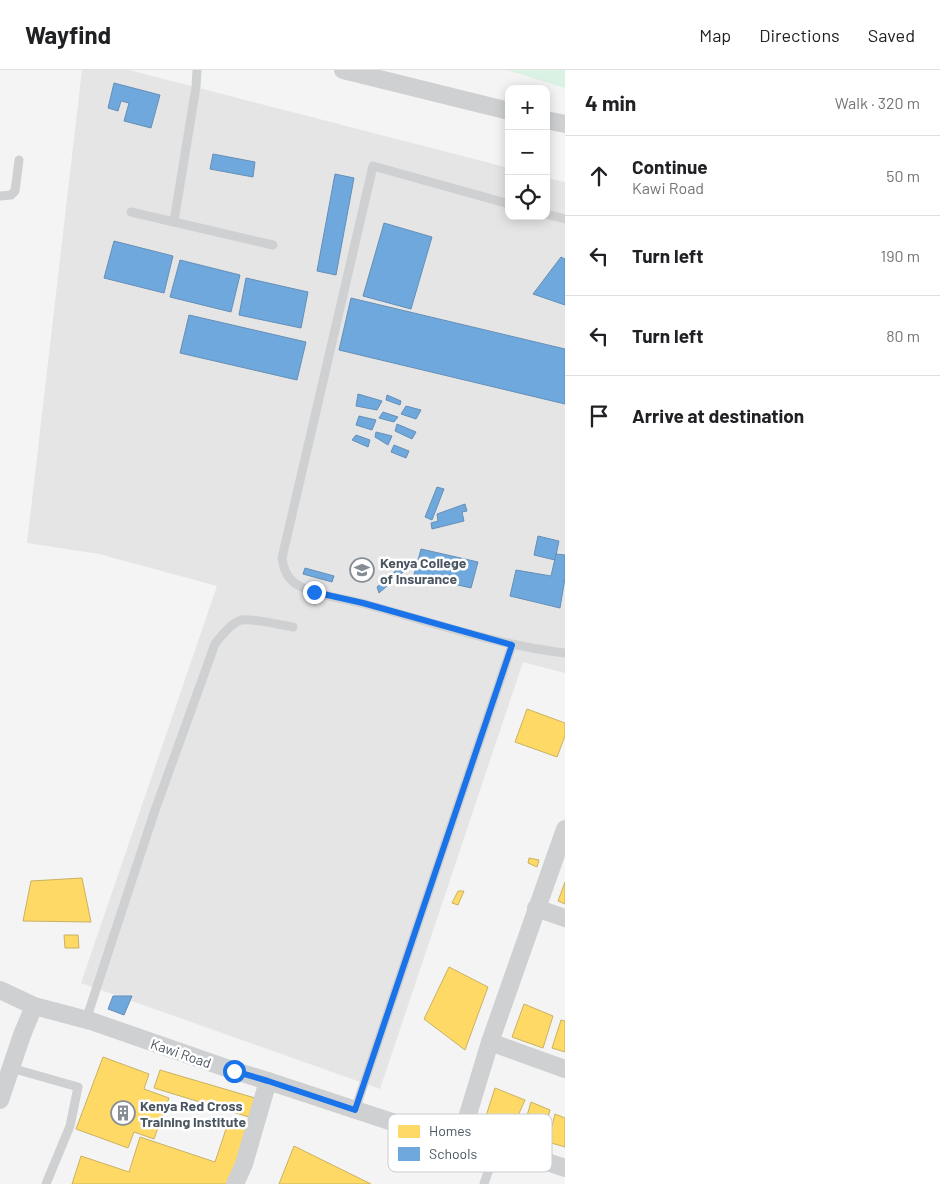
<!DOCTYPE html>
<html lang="en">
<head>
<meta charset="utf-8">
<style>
	:root { --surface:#fff; --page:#f2f2f2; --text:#202124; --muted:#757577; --line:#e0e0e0 }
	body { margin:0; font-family:Barlow,sans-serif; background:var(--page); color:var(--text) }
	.controls { position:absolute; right:15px; top:15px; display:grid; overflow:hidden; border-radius:10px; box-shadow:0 2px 12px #0003 }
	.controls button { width:45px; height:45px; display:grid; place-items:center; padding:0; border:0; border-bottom:1px solid var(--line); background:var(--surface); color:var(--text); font:25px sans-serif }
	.stop { position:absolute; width:15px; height:15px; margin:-11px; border:4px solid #1a73e8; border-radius:50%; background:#fff }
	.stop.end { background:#1a73e8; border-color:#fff; box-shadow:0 1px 5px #0008 }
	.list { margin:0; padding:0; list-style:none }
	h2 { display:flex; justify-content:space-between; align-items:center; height:65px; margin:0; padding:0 20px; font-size:21px }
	h2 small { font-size:16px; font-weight:400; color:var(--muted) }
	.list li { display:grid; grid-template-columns:32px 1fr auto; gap:15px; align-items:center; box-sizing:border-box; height:80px; padding:0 20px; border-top:1px solid var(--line) }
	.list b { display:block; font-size:19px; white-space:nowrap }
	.list p { margin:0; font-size:16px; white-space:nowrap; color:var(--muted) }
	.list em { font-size:16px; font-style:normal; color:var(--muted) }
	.icon { flex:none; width:28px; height:28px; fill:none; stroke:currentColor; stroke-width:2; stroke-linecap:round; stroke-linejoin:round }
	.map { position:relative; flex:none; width:565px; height:1114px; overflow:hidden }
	header { display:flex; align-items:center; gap:30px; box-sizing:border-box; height:70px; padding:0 25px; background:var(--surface); border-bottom:1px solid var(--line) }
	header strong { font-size:24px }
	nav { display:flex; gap:28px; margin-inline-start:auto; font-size:18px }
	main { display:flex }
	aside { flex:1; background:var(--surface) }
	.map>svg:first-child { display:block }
	.education { fill:#e6e5e6 }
	.green { fill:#d9f2e3 }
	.homes { fill:#ffd966; stroke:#c9b264 }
	.schools { fill:#6fa8dc; stroke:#648fb7 }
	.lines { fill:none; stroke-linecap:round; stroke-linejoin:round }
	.lane { stroke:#ced0d2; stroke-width:9 }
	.street { stroke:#ced0d2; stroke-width:18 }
	.route { stroke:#1a73e8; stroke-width:6 }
	.labels { text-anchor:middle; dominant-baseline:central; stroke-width:5; stroke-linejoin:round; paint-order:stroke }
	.poi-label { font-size:14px; font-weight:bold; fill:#4a5661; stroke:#fff; text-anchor:start }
	.street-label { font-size:14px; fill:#4a5661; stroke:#fff }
	.key { fill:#fff; stroke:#c9ccd0; stroke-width:1 }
	.key-label { font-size:14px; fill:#4a5661 }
</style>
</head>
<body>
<header>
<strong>Wayfind</strong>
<nav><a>Map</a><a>Directions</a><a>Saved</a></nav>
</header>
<main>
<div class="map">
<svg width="565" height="1114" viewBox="0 0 565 1114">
	<rect width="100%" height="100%" fill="#f4f4f4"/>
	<polygon class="education" points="82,0 129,0 509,98 509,146 546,146 546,108 565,112 565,603 523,592 380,1019 81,913 217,516 99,484 27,473"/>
	<polygon class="green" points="507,0 565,0 565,18"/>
	<g class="homes">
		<polygon points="527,639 565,653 565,666 557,687 515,672"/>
		<polygon points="529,788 539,790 537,797 528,793"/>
		<polygon points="82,808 91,852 23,851 31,811"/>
		<polygon points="565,812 565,834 558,831"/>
		<polygon points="458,821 464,821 458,835 452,833"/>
		<polygon points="64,865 78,865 79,878 65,878"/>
		<polygon points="449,897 488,917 465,980 424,949"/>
		<polygon points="524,934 553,946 543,978 512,967"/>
		<polygon points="561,950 565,951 565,982 552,978"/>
		<polygon points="103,987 149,1004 144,1019 169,1028 154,1069 134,1062 128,1078 76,1059"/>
		<polygon points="160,1000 255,1028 249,1047 154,1018"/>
		<polygon points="495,1018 525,1030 512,1059 485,1049"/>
		<polygon points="531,1032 550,1040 542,1069 522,1063"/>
		<polygon points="555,1044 565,1048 565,1077 548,1072"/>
		<polygon points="229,1050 249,1056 230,1114 72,1114 81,1086 129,1102 140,1067 215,1092"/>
		<polygon points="294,1076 371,1114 279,1114"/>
	</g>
	<g class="schools">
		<polygon points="114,13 160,25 151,58 124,51 129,33 121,31 118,41 108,38"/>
		<polygon points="213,84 255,92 253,107 210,99"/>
		<polygon points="335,104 354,108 336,205 317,201"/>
		<polygon points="384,153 432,167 411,239 363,226"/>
		<polygon points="114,171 173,186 164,223 104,208"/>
		<polygon points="561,187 565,189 565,235 533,224"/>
		<polygon points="180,190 240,205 231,242 170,227"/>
		<polygon points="246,208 308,222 301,258 239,245"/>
		<polygon points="351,228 565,279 565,334 339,280"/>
		<polygon points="189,245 306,272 297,310 180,283"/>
		<polygon points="358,324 382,331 377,340 356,336"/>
		<polygon points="387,325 401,331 400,335 386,330"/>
		<polygon points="406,336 421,340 416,349 401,344"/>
		<polygon points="383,342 398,347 394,352 379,348"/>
		<polygon points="359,346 376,350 372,360 356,355"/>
		<polygon points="397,354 416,362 412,369 395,361"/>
		<polygon points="376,362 392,366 388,375 375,367"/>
		<polygon points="356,365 370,370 368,377 352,370"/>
		<polygon points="394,375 409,381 406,388 391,382"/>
		<polygon points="437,417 444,419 432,450 425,447"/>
		<polygon points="465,434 467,441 462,442 464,451 432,459 431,453 438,451 437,444"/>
		<polygon points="538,466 559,471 555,490 534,485"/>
		<polygon points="421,479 478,492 471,518 414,505"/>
		<polygon points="556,484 565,485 565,508 560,538 510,526 516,500 551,506"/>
		<polygon points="305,498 334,506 332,512 303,504"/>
		<polygon points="399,498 403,502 379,523 377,517"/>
		<polygon points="113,926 132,926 124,945 108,939"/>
	</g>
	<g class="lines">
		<g class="lane">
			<polyline points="0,126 11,125 15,121 19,90"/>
			<path d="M 509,134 L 373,96 L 282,488 C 284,499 286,507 296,514 C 316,526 343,528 365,534 C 431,552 497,575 565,583"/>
			<polyline points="131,142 273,175"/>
			<polyline points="546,144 565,149"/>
			<polyline points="174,151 196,17 197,0"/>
			<path d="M 86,950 L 154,743 L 215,574 C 221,566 231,553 241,550 C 253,548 280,555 293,557"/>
			<polyline points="11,998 78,1017 70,1056 46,1114"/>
			<polyline points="355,1040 512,575"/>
			<polyline points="484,1114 497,1075"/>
		</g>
		<g class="street">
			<polyline points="343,0 509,41"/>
			<polyline points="546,50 565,54"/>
			<polyline points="536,838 565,848"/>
			<polyline points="0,920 34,936 91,951 235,1001 268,1011 459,1074 497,1075 565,1098"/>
			<polyline points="490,972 565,999"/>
			<polyline points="0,1030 22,965 34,936"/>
			<polyline points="459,1074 490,972 565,759"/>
			<polyline points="235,1114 244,1094 268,1011"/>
		</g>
	</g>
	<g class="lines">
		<polyline class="route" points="234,1001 268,1011 355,1040 512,575 363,533 314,522"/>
	</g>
	<defs>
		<g id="university-ring" transform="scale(1.25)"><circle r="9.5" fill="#fff" stroke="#868d94" stroke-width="1.5"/><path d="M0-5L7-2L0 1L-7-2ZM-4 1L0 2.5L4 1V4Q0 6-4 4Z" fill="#868d94"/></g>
		<g id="building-ring" transform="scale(1.25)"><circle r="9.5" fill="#fff" stroke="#868d94" stroke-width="1.5"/><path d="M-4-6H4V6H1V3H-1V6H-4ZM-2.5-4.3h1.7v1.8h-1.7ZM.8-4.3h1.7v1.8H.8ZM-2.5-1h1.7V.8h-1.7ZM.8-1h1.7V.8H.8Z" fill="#868d94"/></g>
	</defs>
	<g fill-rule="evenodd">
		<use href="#university-ring" x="362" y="500"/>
		<use href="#building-ring" x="123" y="1043"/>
	</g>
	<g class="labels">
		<g class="poi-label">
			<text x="380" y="492">Kenya College<tspan x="380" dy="16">of Insurance</tspan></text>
			<text x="140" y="1035">Kenya Red Cross<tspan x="140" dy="16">Training Institute</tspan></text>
		</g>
		<g class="street-label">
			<text transform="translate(181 983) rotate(19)">Kawi Road</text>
		</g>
	</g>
	<rect x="388" y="1044" width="164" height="58" rx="8" class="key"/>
	<rect x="398" y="1055" width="22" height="13" fill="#ffd966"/>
	<rect x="398" y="1077" width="22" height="14" fill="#6fa8dc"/>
	<g class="key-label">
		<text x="429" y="1066">Homes</text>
		<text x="429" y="1089">Schools</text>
	</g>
</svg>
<div class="controls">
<button>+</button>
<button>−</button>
<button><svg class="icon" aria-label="locate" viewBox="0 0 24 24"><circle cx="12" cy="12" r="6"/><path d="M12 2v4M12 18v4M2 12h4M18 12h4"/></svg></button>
</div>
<div class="stop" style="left:234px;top:1001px"></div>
<div class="stop end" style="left:314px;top:522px"></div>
</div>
<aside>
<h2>4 min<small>Walk · 320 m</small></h2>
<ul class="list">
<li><svg class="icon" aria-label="ahead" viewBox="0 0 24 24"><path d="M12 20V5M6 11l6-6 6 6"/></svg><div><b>Continue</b><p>Kawi Road</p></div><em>50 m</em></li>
<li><svg class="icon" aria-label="left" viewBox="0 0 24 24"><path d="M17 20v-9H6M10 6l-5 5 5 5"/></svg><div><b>Turn left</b></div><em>190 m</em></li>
<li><svg class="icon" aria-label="left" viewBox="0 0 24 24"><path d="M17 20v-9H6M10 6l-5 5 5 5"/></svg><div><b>Turn left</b></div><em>80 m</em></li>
<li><svg class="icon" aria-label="arrive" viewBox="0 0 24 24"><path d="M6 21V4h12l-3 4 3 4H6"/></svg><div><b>Arrive at destination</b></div></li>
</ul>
</aside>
</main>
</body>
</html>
